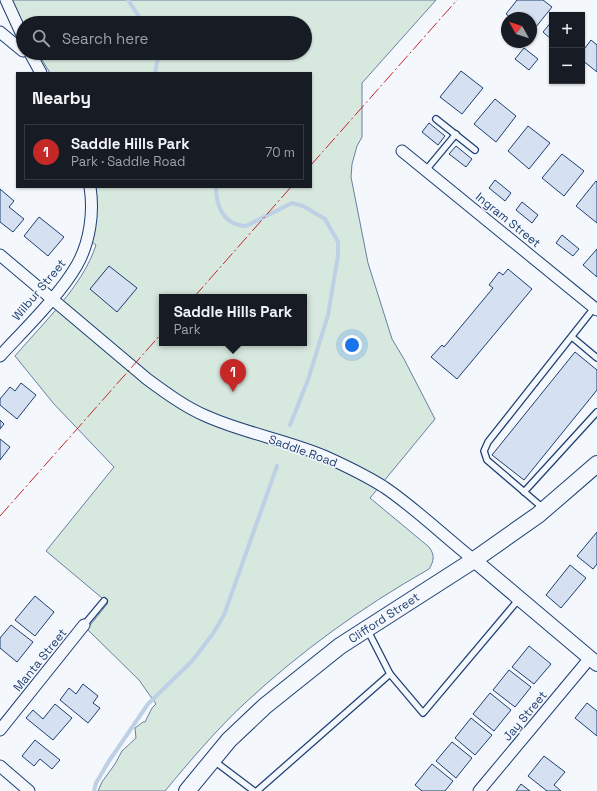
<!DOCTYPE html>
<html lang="en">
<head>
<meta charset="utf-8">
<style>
	:root { --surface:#171b24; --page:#20242c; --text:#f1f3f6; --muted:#9ea1a6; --line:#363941; --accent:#c62828 }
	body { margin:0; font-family:"Space Grotesk",sans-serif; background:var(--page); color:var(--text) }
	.controls { position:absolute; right:12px; top:12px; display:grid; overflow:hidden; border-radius:0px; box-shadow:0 1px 3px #0004 }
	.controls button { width:36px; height:36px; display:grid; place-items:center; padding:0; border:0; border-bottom:1px solid var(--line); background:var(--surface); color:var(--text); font:20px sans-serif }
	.compass { position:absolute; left:501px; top:12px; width:36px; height:36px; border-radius:50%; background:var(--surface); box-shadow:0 1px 3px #0004; rotate:309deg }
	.you { position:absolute; left:352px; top:345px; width:14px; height:14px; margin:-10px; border:3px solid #fff; border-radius:50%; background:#1a73e8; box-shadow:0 0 0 6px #1a73e833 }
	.badge { display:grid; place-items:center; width:26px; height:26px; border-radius:50%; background:var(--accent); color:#fff; font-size:13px; font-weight:700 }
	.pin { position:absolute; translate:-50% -33px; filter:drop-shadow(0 1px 2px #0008) }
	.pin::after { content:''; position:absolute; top:21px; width:14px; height:12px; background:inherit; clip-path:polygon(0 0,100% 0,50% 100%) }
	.popup { position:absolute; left:159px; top:294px; width:148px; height:52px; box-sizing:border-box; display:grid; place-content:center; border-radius:0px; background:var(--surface); filter:drop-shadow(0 1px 3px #0005); font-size:13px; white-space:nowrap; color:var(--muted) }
	.popup b { font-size:15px; color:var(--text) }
	.popup::after { content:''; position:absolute; left:50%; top:100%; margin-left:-8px; border:8px solid transparent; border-top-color:var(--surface) }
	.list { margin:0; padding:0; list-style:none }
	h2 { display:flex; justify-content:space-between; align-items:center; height:52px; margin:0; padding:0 16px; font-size:17px }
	h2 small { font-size:13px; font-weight:400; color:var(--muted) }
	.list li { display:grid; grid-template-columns:26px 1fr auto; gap:12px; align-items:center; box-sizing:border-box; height:56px; margin:0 8px 8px; padding:0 8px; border:1px solid var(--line); border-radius:0px }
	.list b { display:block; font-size:15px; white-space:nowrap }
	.list p { margin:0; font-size:13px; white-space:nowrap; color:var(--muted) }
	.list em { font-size:13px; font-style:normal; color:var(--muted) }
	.icon { flex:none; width:22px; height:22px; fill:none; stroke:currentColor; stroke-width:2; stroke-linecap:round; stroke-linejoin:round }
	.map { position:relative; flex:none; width:597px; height:791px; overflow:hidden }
	.search { position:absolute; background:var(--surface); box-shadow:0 1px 3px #0004; left:16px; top:16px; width:296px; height:44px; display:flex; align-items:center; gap:10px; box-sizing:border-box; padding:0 14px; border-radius:22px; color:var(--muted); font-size:15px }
	.panel { position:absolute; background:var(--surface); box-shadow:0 1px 3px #0004; left:16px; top:72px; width:296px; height:116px; border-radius:0px }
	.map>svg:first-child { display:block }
	.green { fill:#d7e8df; stroke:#687fa3; fill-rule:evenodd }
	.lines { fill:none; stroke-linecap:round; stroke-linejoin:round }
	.stream { stroke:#bed0e5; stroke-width:4 }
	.building { fill:#d5e0f0; stroke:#1d3f73 }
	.service-casing { stroke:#1d3f73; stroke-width:8 }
	.minor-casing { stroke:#1d3f73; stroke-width:13 }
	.tertiary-casing { stroke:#1d3f73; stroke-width:16 }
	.secondary-casing { stroke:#1d3f73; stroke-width:18 }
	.service { stroke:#f4f7fb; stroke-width:5.5 }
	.minor { stroke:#f4f7fb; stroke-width:11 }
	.tertiary { stroke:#f4f7fb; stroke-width:14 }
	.secondary { stroke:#f4f7fb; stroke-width:16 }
	.power { stroke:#c62828; stroke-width:1; stroke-dasharray:14 3 2 3; stroke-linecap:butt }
	.labels { text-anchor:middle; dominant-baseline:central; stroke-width:3; stroke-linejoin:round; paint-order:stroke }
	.street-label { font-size:12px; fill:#1d3f73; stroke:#f4f7fb }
</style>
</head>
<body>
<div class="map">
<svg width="597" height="791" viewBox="0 0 597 791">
	<rect width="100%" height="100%" fill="#f4f7fb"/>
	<path class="green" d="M 11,0 L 436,0 L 362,83 L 362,137 L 357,146 L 352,164 L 351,177 L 368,263 L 392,339 L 404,359 L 435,419 L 370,498 L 429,547 C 435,555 434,561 429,569 C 362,607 301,651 245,703 C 216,730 190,761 165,791 L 98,791 L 102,782 L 115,764 L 122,751 L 136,738 L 135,728 L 143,722 L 145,722 L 152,708 L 156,704 L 139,680 L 87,629 L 108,603 L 46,551 L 114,467 L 54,404 L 15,356 C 43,323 83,286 96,245 L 92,242 L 96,219 L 96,187 L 311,187 L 311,73 L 50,73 L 38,53 L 305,53 L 305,23 L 23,23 L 23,25 ZM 162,297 L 304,297 L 304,343 L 162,343 Z"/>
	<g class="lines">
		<g class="stream">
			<polyline points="128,0 140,18 150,23"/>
			<polyline points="155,73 159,53"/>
			<path d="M 216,187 C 216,207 224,225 246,226 L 292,203 L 303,206 L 325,219 L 338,242 L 338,256 L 328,315 L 308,380 L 290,425"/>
			<polyline points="94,791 96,783 109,761 148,704 192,661 212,635 224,615 277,466"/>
		</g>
	</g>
	<g class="building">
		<polygon points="517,0 543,0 552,7 531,33 531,18 511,18 506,14"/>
		<polygon points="552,21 552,40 543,32"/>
		<polygon points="591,40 597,45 597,72 582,60 582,52"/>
		<polygon points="524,48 538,59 529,70 515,59"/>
		<polygon points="461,71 483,88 462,114 440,97"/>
		<polygon points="495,99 516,116 496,142 474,124"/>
		<polygon points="429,123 445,136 438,145 422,132"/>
		<polygon points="528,126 550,143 529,169 508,151"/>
		<polygon points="456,146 472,159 466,167 449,154"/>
		<polygon points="562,154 584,171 564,196 542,178"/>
		<polygon points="495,180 511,193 505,201 489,188"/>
		<polygon points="596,181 597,182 597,223 576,206"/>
		<polygon points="0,189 14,201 9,207 24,219 13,232 0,222"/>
		<polygon points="522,202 538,215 532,223 516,210"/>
		<polygon points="39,217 64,237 48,256 24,236"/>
		<polygon points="562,235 579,249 573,256 556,243"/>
		<polygon points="597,249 597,277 583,265"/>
		<polygon points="109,266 137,288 117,312 90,289"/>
		<polygon points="508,269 532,289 457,379 431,357 442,345 444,347 493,288 489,285 499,272 503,275"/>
		<polygon points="575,352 597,370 597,390 524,480 492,455"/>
		<polygon points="21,383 36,395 17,419 0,405 0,399 10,387 15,391"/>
		<polygon points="0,420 4,424 0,429"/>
		<polygon points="0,439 10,447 0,460"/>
		<polygon points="597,532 597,564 593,569 577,556"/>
		<polygon points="570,565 586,578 561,608 546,595"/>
		<polygon points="35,596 54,612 35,636 15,620"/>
		<polygon points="11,625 33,642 17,662 0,648 0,638"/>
		<polygon points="529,646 551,664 534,684 512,667"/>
		<polygon points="509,670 531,687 515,707 493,690"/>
		<polygon points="83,684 98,696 93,703 100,708 88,723 60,700 69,688 76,694"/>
		<polygon points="490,693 511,710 494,731 473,714"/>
		<polygon points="587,703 597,711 597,736 575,718"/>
		<polygon points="55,704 72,718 53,740 26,718 33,710 43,719"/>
		<polygon points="471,718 492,735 475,755 455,738"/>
		<polygon points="35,740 60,760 52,769 40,759 34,766 22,756"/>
		<polygon points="452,742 472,758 456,778 436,761"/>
		<polygon points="544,756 565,772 554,785 561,791 547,791 528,776"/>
		<polygon points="432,764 453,781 445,791 422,791 415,785"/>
		<polygon points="521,784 530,791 516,791"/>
	</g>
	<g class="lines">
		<g class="service-casing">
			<g id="service">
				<polyline points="436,119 475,150"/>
				<polyline points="426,170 456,134"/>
				<polyline points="572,337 597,358"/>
				<polyline points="524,492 597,412"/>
				<polyline points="543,508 487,460 484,451 488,442 594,308"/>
				<polyline points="84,625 104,601"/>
				<polyline points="368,631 390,674"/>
				<polyline points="213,760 254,791"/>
				<polyline points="257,791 390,674 423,713 519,599"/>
			</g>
		</g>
		<g class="minor-casing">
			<g id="minor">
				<polyline points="6,0 23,37"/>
				<polyline points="0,32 23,51"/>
				<polyline points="30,53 41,73"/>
				<polyline points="402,151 597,310"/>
				<path d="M 0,255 L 147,379 C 166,393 185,407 206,416 C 244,433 286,440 324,456 C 344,465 365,475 384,487 C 414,507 445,537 474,560"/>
				<path d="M 0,356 C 24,330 60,295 77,265 C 90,242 94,212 90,187"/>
				<polyline points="0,730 84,625"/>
				<polyline points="0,766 29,791"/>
				<polyline points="479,791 590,658"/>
			</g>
		</g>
		<g class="tertiary-casing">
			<polyline id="tertiary" points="474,560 597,664"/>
		</g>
		<g class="secondary-casing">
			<polyline id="secondary" points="187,791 229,740 265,706 340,646 474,560 538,515 597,464"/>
		</g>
		<use href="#service" class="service"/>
		<use href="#minor" class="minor"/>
		<use href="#tertiary" class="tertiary"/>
		<use href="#secondary" class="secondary"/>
		<g class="power">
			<polyline points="311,165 457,0"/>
			<polyline points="194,297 291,187"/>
			<polyline points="0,516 162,333"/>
		</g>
	</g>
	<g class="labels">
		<g class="street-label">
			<text transform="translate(508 220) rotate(39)">Ingram Street</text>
			<text transform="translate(39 290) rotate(-50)">Wilbur Street</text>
			<text transform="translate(303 451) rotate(20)">Saddle Road</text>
			<text transform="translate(384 618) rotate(-33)">Clifford Street</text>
			<text transform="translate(40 660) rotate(-51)">Manta Street</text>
			<text transform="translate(525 716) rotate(-50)">Jay Street</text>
		</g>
	</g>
</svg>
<div class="controls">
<button>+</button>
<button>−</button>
</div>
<svg class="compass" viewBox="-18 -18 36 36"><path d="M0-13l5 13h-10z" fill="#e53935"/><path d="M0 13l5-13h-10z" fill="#9ea1a6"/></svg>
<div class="you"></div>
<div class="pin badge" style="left:233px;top:392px">1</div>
<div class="popup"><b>Saddle Hills Park</b>Park</div>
<div class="search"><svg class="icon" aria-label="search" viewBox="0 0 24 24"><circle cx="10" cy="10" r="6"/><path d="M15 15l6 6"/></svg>Search here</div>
<section class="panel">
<h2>Nearby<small></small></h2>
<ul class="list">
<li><span class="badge">1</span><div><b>Saddle Hills Park</b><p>Park · Saddle Road</p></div><em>70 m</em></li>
</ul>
</section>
</div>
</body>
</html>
